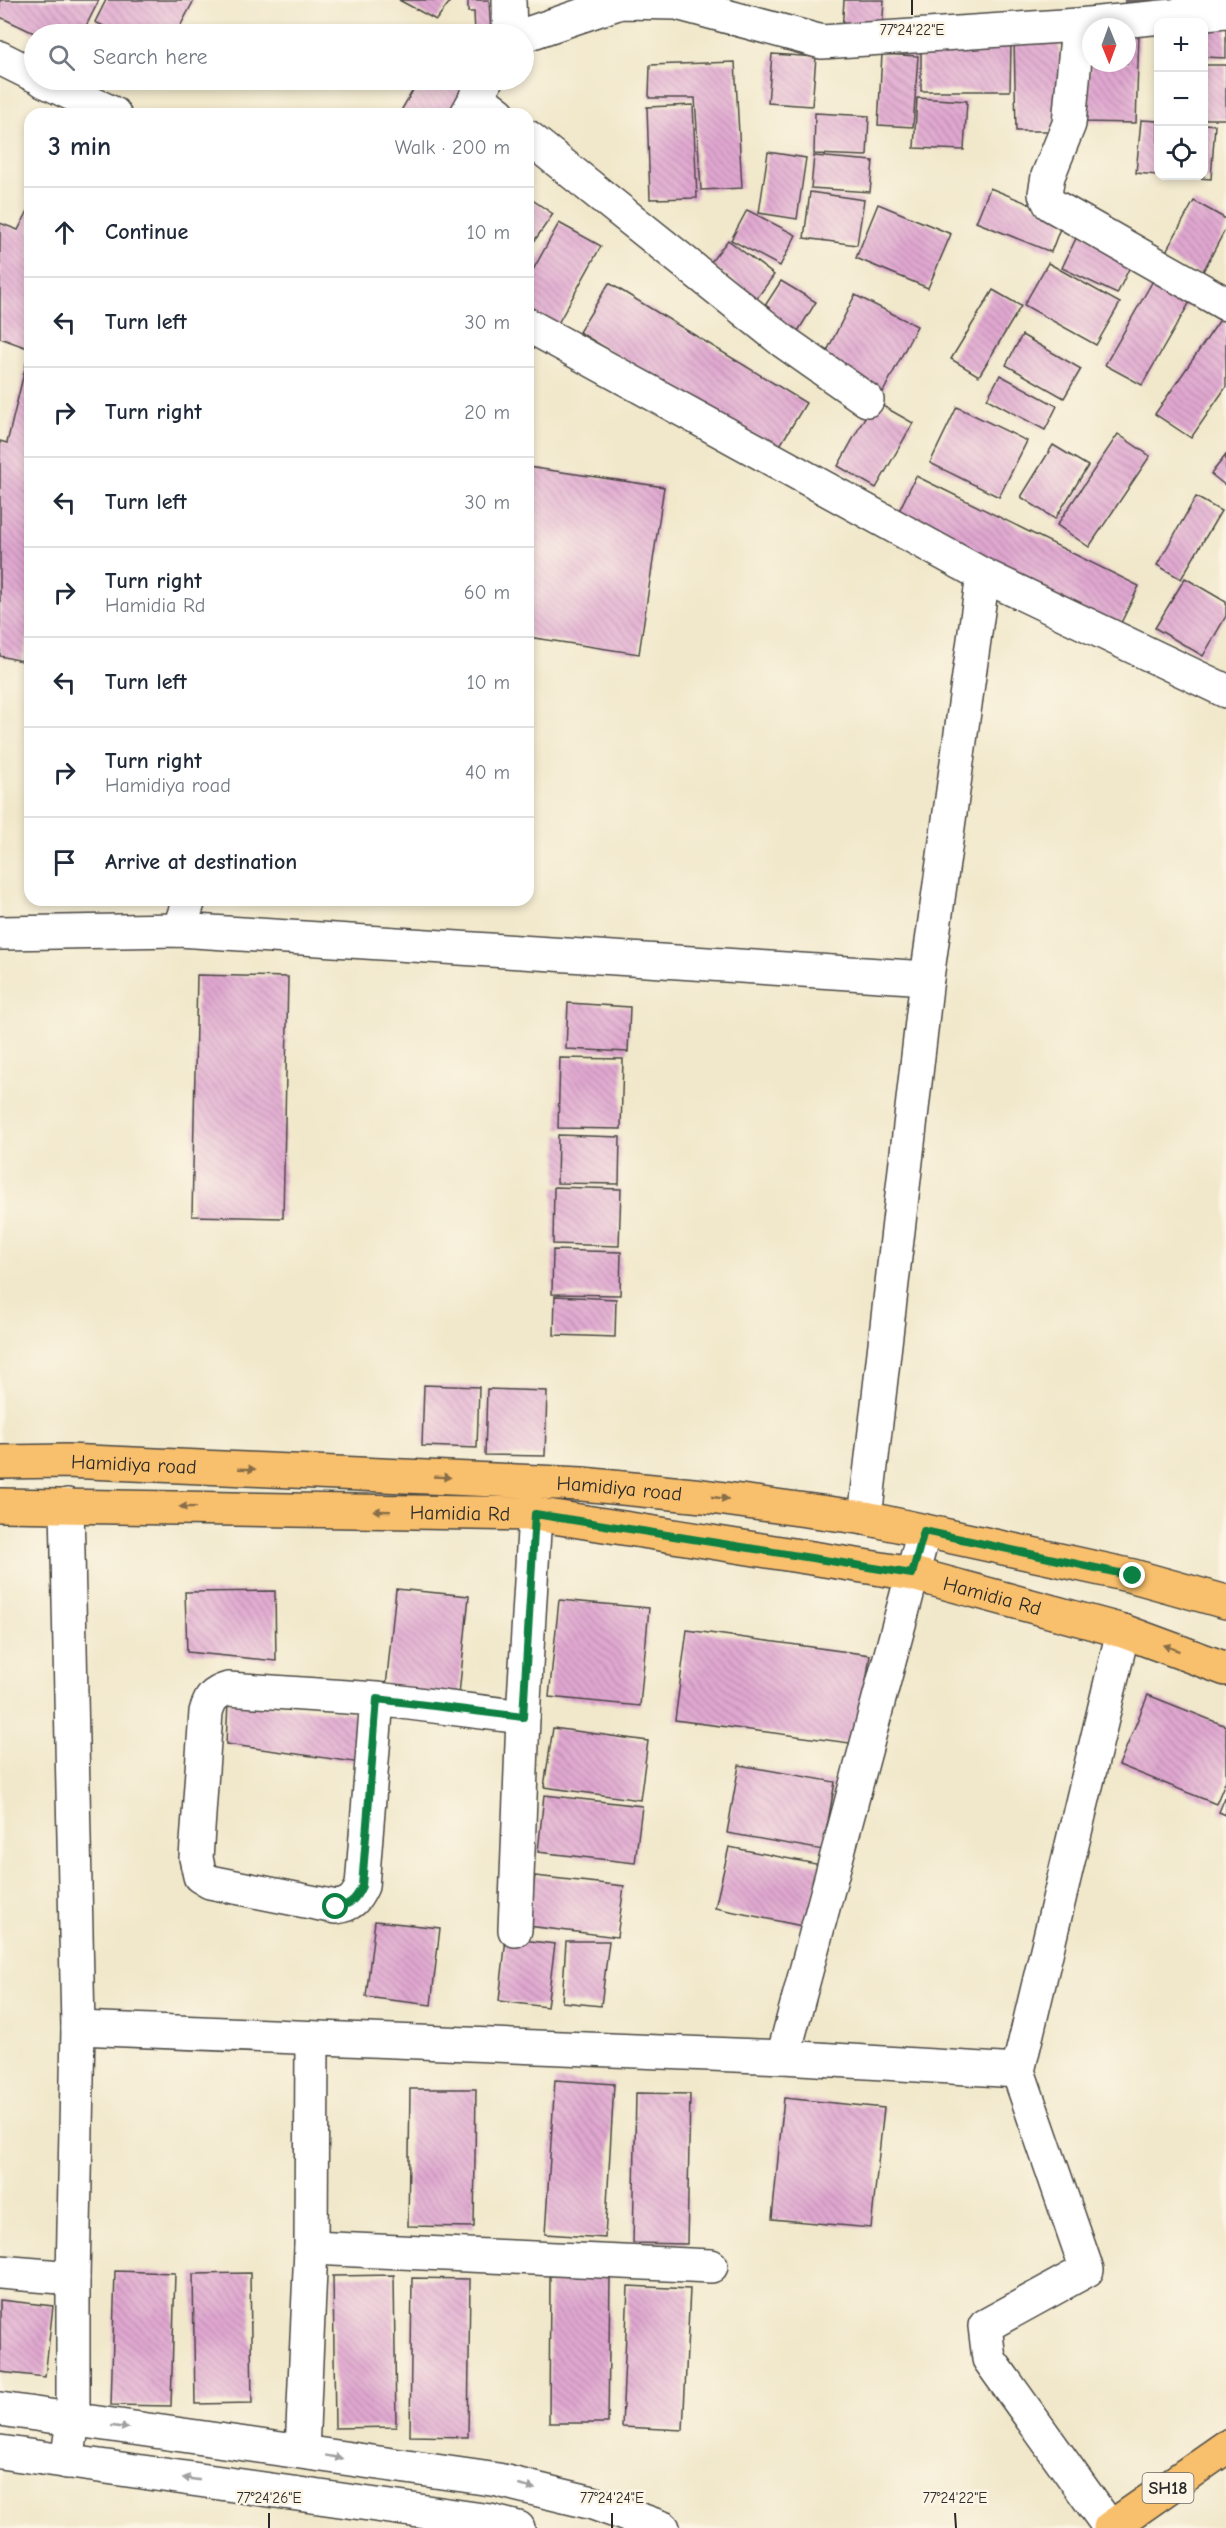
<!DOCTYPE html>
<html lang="en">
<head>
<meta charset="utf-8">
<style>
	:root { --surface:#fff; --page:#f6f6f7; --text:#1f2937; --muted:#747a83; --line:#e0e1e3 }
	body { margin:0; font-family:"Comic Neue",sans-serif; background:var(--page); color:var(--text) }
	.controls { position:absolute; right:18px; top:18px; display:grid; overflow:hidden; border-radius:12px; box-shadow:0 3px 9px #0003 }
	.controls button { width:54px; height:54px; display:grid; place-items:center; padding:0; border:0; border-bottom:2px solid var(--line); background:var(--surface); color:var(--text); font:30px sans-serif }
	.compass { position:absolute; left:1082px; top:18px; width:54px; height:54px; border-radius:50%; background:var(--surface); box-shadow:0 3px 9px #0003; rotate:179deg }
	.stop { position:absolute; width:18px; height:18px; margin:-14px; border:4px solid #0b8043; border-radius:50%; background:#fff }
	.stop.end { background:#0b8043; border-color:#fff; box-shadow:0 2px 6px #0008 }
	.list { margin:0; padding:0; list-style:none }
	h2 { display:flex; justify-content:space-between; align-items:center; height:78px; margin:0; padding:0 24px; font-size:26px }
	h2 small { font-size:20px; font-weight:400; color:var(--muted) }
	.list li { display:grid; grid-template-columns:39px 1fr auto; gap:18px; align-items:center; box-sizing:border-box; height:90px; padding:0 24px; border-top:2px solid var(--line) }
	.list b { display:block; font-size:22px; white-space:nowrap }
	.list p { margin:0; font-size:20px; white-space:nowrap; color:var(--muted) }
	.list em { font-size:20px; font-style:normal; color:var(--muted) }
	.icon { flex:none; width:33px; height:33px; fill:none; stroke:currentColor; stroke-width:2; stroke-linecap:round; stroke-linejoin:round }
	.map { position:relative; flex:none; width:1226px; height:2528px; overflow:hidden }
	.search { position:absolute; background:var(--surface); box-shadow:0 3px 9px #0003; left:24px; top:24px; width:510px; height:66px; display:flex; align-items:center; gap:15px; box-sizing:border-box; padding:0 21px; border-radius:33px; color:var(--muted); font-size:22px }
	.panel { position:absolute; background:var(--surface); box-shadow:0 3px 9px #0003; left:24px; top:108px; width:510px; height:798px; border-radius:18px }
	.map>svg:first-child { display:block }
	.building { fill:url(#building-back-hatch) }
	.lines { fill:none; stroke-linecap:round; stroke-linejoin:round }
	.minor-casing { stroke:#494743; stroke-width:36 }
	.major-casing { stroke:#494743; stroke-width:36 }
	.minor { stroke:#fff; stroke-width:33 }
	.major { stroke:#f8bf6c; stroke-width:33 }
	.oneway { fill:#876e48 }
	.oneway2 { fill:#a0a0a0 }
	.route { stroke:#0b8043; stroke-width:8 }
	.ticks { fill:none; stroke:#2b2b2b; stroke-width:2 }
	.labels { text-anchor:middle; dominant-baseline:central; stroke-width:5; stroke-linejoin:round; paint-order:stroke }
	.shield { fill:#fcf5e5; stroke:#6a6863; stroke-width:1.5 }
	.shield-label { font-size:18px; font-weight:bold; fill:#2b2b2b }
	.street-label { font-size:20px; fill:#2b2b2b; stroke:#fcf5e5 }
	.ticks-label { font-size:15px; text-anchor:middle; fill:#2b2b2b; stroke:#fcf5e5; stroke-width:5; stroke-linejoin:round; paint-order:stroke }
</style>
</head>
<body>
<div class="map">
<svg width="1226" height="2528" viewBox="0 0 1226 2528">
	<defs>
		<pattern id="building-back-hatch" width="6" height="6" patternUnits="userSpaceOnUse" patternTransform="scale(1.5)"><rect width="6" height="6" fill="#e1a8d1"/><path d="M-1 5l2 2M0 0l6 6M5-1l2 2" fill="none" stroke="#b789aa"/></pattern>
	</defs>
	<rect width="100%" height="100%" fill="#fcf5e5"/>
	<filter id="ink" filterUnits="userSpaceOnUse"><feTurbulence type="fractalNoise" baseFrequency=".0167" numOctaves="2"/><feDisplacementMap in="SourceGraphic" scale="12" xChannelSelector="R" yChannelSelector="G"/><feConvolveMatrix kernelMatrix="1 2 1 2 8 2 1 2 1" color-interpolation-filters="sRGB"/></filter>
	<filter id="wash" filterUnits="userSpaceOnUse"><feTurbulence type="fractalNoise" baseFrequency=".008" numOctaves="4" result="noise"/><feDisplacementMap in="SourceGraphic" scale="24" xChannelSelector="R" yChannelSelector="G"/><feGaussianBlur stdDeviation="1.35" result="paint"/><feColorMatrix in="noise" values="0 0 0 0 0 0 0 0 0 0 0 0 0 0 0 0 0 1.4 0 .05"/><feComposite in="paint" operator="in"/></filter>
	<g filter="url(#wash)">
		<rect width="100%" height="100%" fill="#f1e8cb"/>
		<g id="blocks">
			<g class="building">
				<polygon points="0,0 99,0 82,34 36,34 0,17"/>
				<polygon points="106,0 194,0 176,34 120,34 95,22"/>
				<polygon points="399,0 449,0 449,3 436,20"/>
				<polygon points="468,0 489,0 491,34 475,34 474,12 468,12"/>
				<polygon points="844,0 884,0 882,33 842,31"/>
				<rect x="1125" y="0" width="27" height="2"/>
				<polygon points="1204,25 1226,25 1226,58 1204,57"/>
				<polygon points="1127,33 1139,34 1136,123 1082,122 1091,63 1127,63"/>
				<polygon points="1059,38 1061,131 1016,131 1014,39"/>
				<polygon points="921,45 1011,45 1010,91 921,91"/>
				<polygon points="772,54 816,57 812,106 768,103"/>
				<polygon points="882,54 918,56 913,127 878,125"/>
				<polygon points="735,62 742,188 701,190 695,98 649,98 650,65"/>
				<rect x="1204" y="65" width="22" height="54"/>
				<polygon points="419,80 472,80 451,114 399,114"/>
				<polygon points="917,98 967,101 964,150 914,148"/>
				<polygon points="693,105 697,198 650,199 647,107"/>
				<polygon points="815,113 869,116 867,156 814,154"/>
				<polygon points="1141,120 1158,121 1158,175 1136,173"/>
				<polygon points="1204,124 1215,125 1211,179 1183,177 1204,176"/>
				<polygon points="768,152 806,158 797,219 759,213"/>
				<polygon points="814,156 873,161 870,192 811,188"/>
				<polygon points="990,188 1064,218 1051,252 976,222"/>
				<polygon points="810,192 864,200 857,245 804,238"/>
				<polygon points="528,197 553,214 528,250"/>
				<polygon points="1194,201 1226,219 1226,228 1201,275 1164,255"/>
				<polygon points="878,204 951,234 928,288 856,258"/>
				<polygon points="30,207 30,349 0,338 0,223 18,230"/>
				<polygon points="747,210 796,235 780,266 731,240"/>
				<polygon points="559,223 601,246 556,327 528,312 528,279"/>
				<polygon points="1079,232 1134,258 1117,294 1062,268"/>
				<polygon points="728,240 774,275 757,298 710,263"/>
				<polygon points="1048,263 1120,303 1096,345 1024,305"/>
				<polygon points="1154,279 1191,300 1142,385 1105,365"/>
				<polygon points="781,281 816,302 795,336 759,315"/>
				<polygon points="609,283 806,403 776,452 579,332"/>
				<polygon points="993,290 1021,306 979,376 951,359"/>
				<polygon points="855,295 917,326 883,392 822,361"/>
				<polygon points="1224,314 1226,315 1226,387 1191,438 1155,414"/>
				<polygon points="1022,335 1081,369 1064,398 1006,365"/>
				<polygon points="29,352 30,627 22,661 0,656 0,441 7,443"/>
				<polygon points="1000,375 1057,406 1045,430 987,399"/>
				<polygon points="874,401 913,423 876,488 838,466"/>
				<polygon points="957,407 1027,441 999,497 930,463"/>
				<polygon points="1118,434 1150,456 1089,547 1057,525"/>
				<polygon points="1053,445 1088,466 1055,519 1021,497"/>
				<polygon points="1226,455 1226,486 1211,474"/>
				<polygon points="528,467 664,487 639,654 528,637"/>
				<polygon points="916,476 1139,586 1118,629 895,519"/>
				<polygon points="1196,497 1221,511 1181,579 1157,565"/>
				<polygon points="1185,578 1226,602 1226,616 1203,656 1155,628"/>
				<polygon points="197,975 288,977 283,1218 192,1216"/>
				<polygon points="568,1003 630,1007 628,1052 566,1049"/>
				<polygon points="560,1058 623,1059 621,1129 558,1128"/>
				<polygon points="558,1135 620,1137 619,1184 557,1183"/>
				<polygon points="554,1187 621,1189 619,1246 553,1244"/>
				<polygon points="553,1250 621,1252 620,1295 552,1294"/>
				<polygon points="555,1296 616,1299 615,1337 554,1335"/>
				<polygon points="424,1385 479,1387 477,1448 422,1446"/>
				<polygon points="487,1389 547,1391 545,1456 485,1455"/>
				<polygon points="396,1589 469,1596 458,1704 385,1697"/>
				<polygon points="275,1591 276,1661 187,1652 185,1592"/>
				<polygon points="559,1600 649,1608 640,1706 549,1697"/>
				<polygon points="687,1630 870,1655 857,1744 675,1720"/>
				<polygon points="1148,1695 1226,1726 1226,1780 1216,1804 1119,1765"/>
				<polygon points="228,1702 363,1714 361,1763 226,1744"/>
				<polygon points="553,1728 648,1741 640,1800 544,1787"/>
				<polygon points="739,1765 835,1782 823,1850 727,1833"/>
				<polygon points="544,1795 642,1806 635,1863 538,1852"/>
				<polygon points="1226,1795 1226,1815 1219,1812"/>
				<polygon points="729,1847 821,1865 807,1927 715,1908"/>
				<polygon points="535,1876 624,1886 617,1937 528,1926"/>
				<polygon points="375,1921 440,1928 431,2005 366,1997"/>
				<polygon points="506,1938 555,1944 547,2007 499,2001"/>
				<polygon points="566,1941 609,1941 601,2006 562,2002"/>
				<polygon points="555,2080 614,2084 605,2238 545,2234"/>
				<polygon points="410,2089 476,2089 474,2227 408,2226"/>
				<polygon points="636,2093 690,2094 687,2244 633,2243"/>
				<polygon points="784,2098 884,2108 871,2228 772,2219"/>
				<polygon points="115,2271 175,2273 171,2406 111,2405"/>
				<polygon points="250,2273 252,2403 195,2404 193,2274"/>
				<polygon points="394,2275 396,2427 335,2428 333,2276"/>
				<polygon points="550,2276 610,2276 608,2423 549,2423"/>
				<polygon points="412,2278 470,2279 468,2437 410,2436"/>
				<polygon points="628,2286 690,2289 683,2430 622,2427"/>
				<polygon points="0,2300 53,2306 45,2377 0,2372"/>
			</g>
		</g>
	</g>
	<g filter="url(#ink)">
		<use href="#blocks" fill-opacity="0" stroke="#494743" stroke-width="1.5"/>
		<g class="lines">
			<g class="minor-casing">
				<g id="minor">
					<polyline points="509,0 510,34"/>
					<polyline points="1078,25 1069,124 1048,176 1045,194 1050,204 1226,304"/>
					<polyline points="524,35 621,2 677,3 822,42 1078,25 1226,11"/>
					<polyline points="0,58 34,75"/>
					<polyline points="43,80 114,114"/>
					<polyline points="476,96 499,114"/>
					<polyline points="467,114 486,80"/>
					<polyline points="528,137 783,341 867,400"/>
					<polyline points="528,325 983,575 1226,691"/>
					<polyline points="179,930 189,900"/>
					<polyline points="0,933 179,930 927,978"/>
					<polyline points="67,1505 78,2028 73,2278 73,2421 67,2462"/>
					<polyline points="865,1518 927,978 983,575"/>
					<path d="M 377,1699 L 362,1886 C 356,1899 351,1905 336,1907 L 210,1882 L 200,1876 L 196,1858 L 206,1712 C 210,1698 214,1693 228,1689 L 377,1699 L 523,1717"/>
					<polyline points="515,1930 523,1717 535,1514"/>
					<polyline points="78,2028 783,2057 1018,2071"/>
					<polyline points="783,2057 924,1531"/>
					<polyline points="311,2248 711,2266"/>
					<polyline points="0,2272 73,2278"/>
					<polyline points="0,2409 498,2480 593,2503 663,2528"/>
					<polyline points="302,2451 311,2248 312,2038"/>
					<polyline points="0,2452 490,2521 518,2528"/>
					<polyline points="1110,2528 989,2359 985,2326 1087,2270 1018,2071 1123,1631"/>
				</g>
			</g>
			<g class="major-casing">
				<g id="major">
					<path id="s1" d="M 0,1462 L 66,1461 L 582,1484 L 703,1496 L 865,1518 L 1133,1576 L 1226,1602"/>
					<path id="s2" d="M 0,1505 L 535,1514 L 913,1574 L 1123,1631 L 1226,1669"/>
					<polyline points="1110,2528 1226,2447"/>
				</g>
			</g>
			<use href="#minor" class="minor"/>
			<use href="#major" class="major"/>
		</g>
		<defs><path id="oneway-solid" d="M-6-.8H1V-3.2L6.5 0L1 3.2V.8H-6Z" transform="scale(1.5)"/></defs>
		<g class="oneway">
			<use href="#oneway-solid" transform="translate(247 1469) rotate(2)"/>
			<use href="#oneway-solid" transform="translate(442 1477) rotate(3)"/>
			<use href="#oneway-solid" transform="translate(720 1498) rotate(8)"/>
			<use href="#oneway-solid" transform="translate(188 1507) rotate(-179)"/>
			<use href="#oneway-solid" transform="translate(382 1511) rotate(-179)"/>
			<use href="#oneway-solid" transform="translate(1171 1648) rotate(-160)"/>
		</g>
		<g class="oneway2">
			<use href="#oneway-solid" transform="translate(120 2427) rotate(8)"/>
			<use href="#oneway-solid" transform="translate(334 2457) rotate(10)"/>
			<use href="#oneway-solid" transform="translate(191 2479) rotate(-172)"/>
			<use href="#oneway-solid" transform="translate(527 2487) rotate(13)"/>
		</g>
	</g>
	<g class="lines" filter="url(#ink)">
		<path class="route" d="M 336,1907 C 351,1905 356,1899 362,1886 L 377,1699 L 523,1717 L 535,1514 L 912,1574 L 924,1531 L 1133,1576"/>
	</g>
	<path class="ticks" d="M 912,0 L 912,15M 269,2513 L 269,2528M 612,2513 L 612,2528M 955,2513 L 956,2528"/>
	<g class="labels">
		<rect class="shield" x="1142.5" y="2473" width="51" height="30" rx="4.5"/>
		<g class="shield-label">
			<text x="1168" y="2488">SH18</text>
		</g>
		<g class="street-label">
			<text stroke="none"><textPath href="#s1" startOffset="134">Hamidiya road</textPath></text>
			<text stroke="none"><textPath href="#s1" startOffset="620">Hamidiya road</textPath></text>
			<text stroke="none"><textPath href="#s2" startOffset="460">Hamidia Rd</textPath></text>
			<text stroke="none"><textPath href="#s2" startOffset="1000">Hamidia Rd</textPath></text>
		</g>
	</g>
	<g class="ticks-label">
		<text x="912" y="35">77°24'22"E</text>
		<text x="269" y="2503">77°24'26"E</text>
		<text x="612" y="2503">77°24'24"E</text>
		<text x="955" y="2503">77°24'22"E</text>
	</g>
</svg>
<div class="controls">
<button>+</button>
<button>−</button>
<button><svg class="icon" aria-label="locate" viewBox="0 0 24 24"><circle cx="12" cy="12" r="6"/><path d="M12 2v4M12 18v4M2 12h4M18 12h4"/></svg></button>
</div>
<svg class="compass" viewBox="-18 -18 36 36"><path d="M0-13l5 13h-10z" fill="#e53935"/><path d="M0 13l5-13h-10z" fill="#747a83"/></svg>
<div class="stop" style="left:336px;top:1907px"></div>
<div class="stop end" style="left:1133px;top:1576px"></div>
<div class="search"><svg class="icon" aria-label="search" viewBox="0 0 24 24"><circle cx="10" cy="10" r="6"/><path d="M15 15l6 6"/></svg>Search here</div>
<section class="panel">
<h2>3 min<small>Walk · 200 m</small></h2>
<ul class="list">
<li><svg class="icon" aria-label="ahead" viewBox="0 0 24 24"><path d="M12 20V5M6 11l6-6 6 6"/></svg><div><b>Continue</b></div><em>10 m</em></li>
<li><svg class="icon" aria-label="left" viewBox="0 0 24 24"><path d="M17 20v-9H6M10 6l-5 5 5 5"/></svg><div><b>Turn left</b></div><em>30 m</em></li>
<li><svg class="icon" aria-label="right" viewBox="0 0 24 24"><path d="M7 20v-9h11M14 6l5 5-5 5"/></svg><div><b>Turn right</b></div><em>20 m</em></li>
<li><svg class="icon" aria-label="left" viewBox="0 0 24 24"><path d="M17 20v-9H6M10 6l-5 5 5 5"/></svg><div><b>Turn left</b></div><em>30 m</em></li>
<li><svg class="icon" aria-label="right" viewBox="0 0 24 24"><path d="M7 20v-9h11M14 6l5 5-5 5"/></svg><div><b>Turn right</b><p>Hamidia Rd</p></div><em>60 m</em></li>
<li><svg class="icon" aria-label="left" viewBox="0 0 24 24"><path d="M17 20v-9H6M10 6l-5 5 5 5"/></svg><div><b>Turn left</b></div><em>10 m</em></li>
<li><svg class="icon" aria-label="right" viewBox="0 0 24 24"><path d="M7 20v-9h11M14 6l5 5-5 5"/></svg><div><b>Turn right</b><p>Hamidiya road</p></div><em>40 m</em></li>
<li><svg class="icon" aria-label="arrive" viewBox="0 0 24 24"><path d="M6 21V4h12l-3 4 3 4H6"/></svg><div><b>Arrive at destination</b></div></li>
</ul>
</section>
</div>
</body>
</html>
